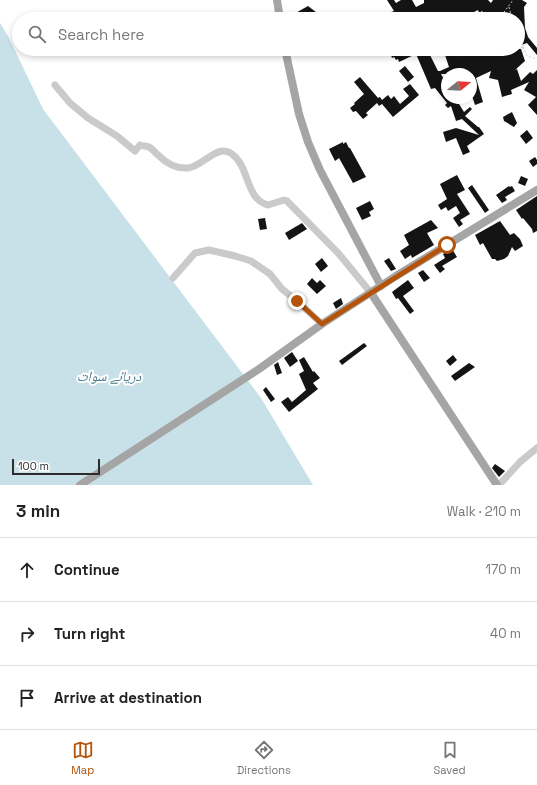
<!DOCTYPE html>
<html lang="en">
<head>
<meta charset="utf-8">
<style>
	:root { --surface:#fff; --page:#f6f6f6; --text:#222; --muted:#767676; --line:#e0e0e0; --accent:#b45309 }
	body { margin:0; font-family:"Space Grotesk","Noto Naskh Arabic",sans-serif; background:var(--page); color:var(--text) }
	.compass { position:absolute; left:441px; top:68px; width:36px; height:36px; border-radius:50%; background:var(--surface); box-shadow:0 2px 6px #0003; rotate:72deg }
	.scale { position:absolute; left:12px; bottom:10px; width:88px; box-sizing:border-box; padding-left:4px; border:2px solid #2d2d2d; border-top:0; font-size:11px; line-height:14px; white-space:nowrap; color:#2d2d2d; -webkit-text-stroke:3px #fff; paint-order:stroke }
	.stop { position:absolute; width:12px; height:12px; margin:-9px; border:3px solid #b45309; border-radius:50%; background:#fff }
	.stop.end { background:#b45309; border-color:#fff; box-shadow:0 1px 4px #0008 }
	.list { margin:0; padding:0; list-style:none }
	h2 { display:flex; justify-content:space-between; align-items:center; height:52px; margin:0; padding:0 16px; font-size:17px }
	h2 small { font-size:13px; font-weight:400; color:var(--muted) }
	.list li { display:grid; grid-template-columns:26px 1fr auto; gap:12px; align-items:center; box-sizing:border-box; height:64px; padding:0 16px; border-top:1px solid var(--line) }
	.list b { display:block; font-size:15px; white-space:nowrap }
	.list em { font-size:13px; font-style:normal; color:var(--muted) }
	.icon { flex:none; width:22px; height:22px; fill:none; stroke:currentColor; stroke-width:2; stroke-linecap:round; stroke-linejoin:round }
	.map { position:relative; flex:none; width:537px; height:485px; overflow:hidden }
	.search { position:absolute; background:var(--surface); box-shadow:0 2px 6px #0003; left:12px; right:12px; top:12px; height:44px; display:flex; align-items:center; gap:10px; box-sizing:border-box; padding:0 14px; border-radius:22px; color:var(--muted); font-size:15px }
	.sheet { height:244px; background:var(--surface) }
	nav { display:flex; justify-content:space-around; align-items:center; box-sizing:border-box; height:56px; border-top:1px solid var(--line); background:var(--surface); font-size:11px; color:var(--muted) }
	nav a { display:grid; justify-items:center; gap:2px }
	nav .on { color:var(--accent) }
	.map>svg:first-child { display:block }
	.water { fill:#c8e1e8 }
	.building { fill:#141414 }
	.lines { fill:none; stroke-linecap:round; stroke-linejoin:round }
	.path { stroke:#cacaca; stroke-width:1; stroke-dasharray:2 2; stroke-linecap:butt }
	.minor { stroke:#cacaca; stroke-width:7 }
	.major { stroke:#a5a5a5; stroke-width:8 }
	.route { stroke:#b45309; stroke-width:5 }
	.labels { text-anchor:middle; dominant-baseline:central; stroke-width:4; stroke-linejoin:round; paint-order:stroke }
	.water-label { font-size:14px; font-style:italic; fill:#417789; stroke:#fff }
</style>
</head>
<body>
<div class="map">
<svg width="537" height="485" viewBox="0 0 537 485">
	<rect width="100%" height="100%" fill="#fff"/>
	<polygon class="water" points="0,23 8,36 43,109 261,398 313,485 0,485"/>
	<g class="building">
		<polygon points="387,0 394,0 396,3 401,0 412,0 416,7 424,3 424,0 488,0 491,3 493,0 522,0 527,3 524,7 525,28 528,37 537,48 537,55 527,43 518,46 518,19 497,19 491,12 486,16 482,11 479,13 478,10 470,14 472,19 387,19 385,14 394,11"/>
		<polygon points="308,6 325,19 285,19"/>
		<polygon points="389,49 427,49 438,71 440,71 449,67 443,49 521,49 525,61 515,70 517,69 521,81 530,72 533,74 537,70 537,115 528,105 536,97 524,90 529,82 511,90 512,94 502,97 498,80 489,78 491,71 476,78 483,102 475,105 471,93 471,74 441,74 447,85 447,98 464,98 459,104 464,112 470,107 472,109 465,116 478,127 479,127 484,134 467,146 470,152 463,155 456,138 446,142 443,132 456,128 479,135 462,119 456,121 451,106 448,108 445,105 447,103 435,88 431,89 416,54 399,62 398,59 396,60 394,57 392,58"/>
		<polygon points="405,66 414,77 408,82 399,71"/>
		<polygon points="360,77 378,98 380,97 382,100 388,95 391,99 394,96 400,104 409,96 403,89 410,84 419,95 393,117 382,104 379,106 377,103 366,113 368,115 363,119 356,111 353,112 350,108 355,104 354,103 364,94 354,82"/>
		<polygon points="512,112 517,123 514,127 504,121 503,117"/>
		<polygon points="527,130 533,138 526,144 520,136"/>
		<polygon points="343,142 343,144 346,142 349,148 350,148 366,177 353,183 339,158 335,161 329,149"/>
		<polygon points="535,157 537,160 537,164 533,167 529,161"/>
		<polygon points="457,175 465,190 457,194 470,214 460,220 463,224 459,227 453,218 460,213 456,206 448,211 446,207 441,210 438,205 447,199 440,184"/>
		<polygon points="521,176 528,179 525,186 518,183"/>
		<polygon points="472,185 489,210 485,213 468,188"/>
		<polygon points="509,186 510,187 512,186 515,191 505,197 507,200 502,203 496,195"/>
		<polygon points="537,196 537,231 533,233 532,229 523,218 522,219 516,210"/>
		<polygon points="370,201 374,209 369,212 371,216 362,220 356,208"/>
		<polygon points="265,218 267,229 260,230 258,219"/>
		<polygon points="431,220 438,228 427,233 434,245 412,258 411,255 405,259 400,251 409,245 404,235"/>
		<polygon points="500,221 510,235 514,233 520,239 523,246 515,251 512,247 508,256 504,259 497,261 495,259 492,259 483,243 480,245 475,235"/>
		<polygon points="302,223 307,229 289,240 285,233"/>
		<polygon points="452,249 457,257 442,266 445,269 440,273 434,265 445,258 443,254"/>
		<polygon points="322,258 328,266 321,272 315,264"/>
		<polygon points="389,258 396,269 391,271 384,261"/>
		<polygon points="423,270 430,278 424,282 418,273"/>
		<polygon points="312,278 317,283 320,280 326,286 317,294 307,284"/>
		<polygon points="408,280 414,288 403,296 414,311 410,314 398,298 396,299 392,292"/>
		<polygon points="341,298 343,304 336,309 333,303"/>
		<polygon points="364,343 367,346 342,365 339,361"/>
		<polygon points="292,352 298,361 290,367 284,358"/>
		<polygon points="453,355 457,360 450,366 446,361"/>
		<polygon points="304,357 313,372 314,371 320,378 313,383 318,389 289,412 281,402 288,397 292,402 306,390 299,374 304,371 299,360"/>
		<polygon points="278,362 282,373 277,375 274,365"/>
		<polygon points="469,363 475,367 455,381 451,376"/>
		<polygon points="266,387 275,399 271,402 263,390"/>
		<polygon points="495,464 505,471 499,477 492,468"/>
	</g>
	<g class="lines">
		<g class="path">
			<polyline points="509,7 512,19"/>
			<polyline points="477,19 481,19"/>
			<polyline points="499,19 513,0"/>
			<polyline points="518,36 527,56 537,59"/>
		</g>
		<g class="minor">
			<path d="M 55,85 L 70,103 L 88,118 L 117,136 L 135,151 L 140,145 C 143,146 146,146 149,147 C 153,149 155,153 158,155 C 167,164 176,169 188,168 C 204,166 217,143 232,154 C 250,167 245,199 268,205 L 284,200 L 287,201 L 339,254 L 371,293"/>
			<polyline points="173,278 195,253 209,250 235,256 251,261 270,274 282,289 297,301 322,324"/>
			<polyline points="499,485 520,462 537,448"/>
		</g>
		<g class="major">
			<polyline points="277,0 280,19"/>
			<polyline points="285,49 299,114 308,142 320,170 381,286"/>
			<polyline points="371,293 497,485"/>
			<polyline points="80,485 259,369 322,324 396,276 537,190"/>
		</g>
	</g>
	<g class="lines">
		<polyline class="route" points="297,301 322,324 447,245"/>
	</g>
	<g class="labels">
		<g class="water-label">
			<text x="109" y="376">دریائے سوات</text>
		</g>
	</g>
</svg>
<svg class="compass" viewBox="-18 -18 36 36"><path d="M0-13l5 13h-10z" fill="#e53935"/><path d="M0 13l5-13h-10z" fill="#767676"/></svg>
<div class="scale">100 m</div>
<div class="stop" style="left:447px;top:245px"></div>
<div class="stop end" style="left:297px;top:301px"></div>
<div class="search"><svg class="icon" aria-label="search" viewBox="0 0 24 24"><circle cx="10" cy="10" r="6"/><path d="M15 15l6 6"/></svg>Search here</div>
</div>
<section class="sheet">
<h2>3 min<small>Walk · 210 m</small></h2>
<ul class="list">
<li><svg class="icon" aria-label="ahead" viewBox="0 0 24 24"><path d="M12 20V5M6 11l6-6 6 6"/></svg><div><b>Continue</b></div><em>170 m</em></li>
<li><svg class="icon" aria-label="right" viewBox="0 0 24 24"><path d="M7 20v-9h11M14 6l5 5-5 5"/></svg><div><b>Turn right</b></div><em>40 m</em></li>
<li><svg class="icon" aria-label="arrive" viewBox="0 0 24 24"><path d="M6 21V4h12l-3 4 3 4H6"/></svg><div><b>Arrive at destination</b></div></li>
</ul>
</section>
<nav>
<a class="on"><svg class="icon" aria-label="map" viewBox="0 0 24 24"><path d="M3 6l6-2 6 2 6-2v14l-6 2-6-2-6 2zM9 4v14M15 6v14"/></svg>Map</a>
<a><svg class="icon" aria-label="directions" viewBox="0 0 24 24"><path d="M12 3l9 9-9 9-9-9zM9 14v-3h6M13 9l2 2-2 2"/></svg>Directions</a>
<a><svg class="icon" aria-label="saved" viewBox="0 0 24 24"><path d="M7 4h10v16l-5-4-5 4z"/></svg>Saved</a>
</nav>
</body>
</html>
